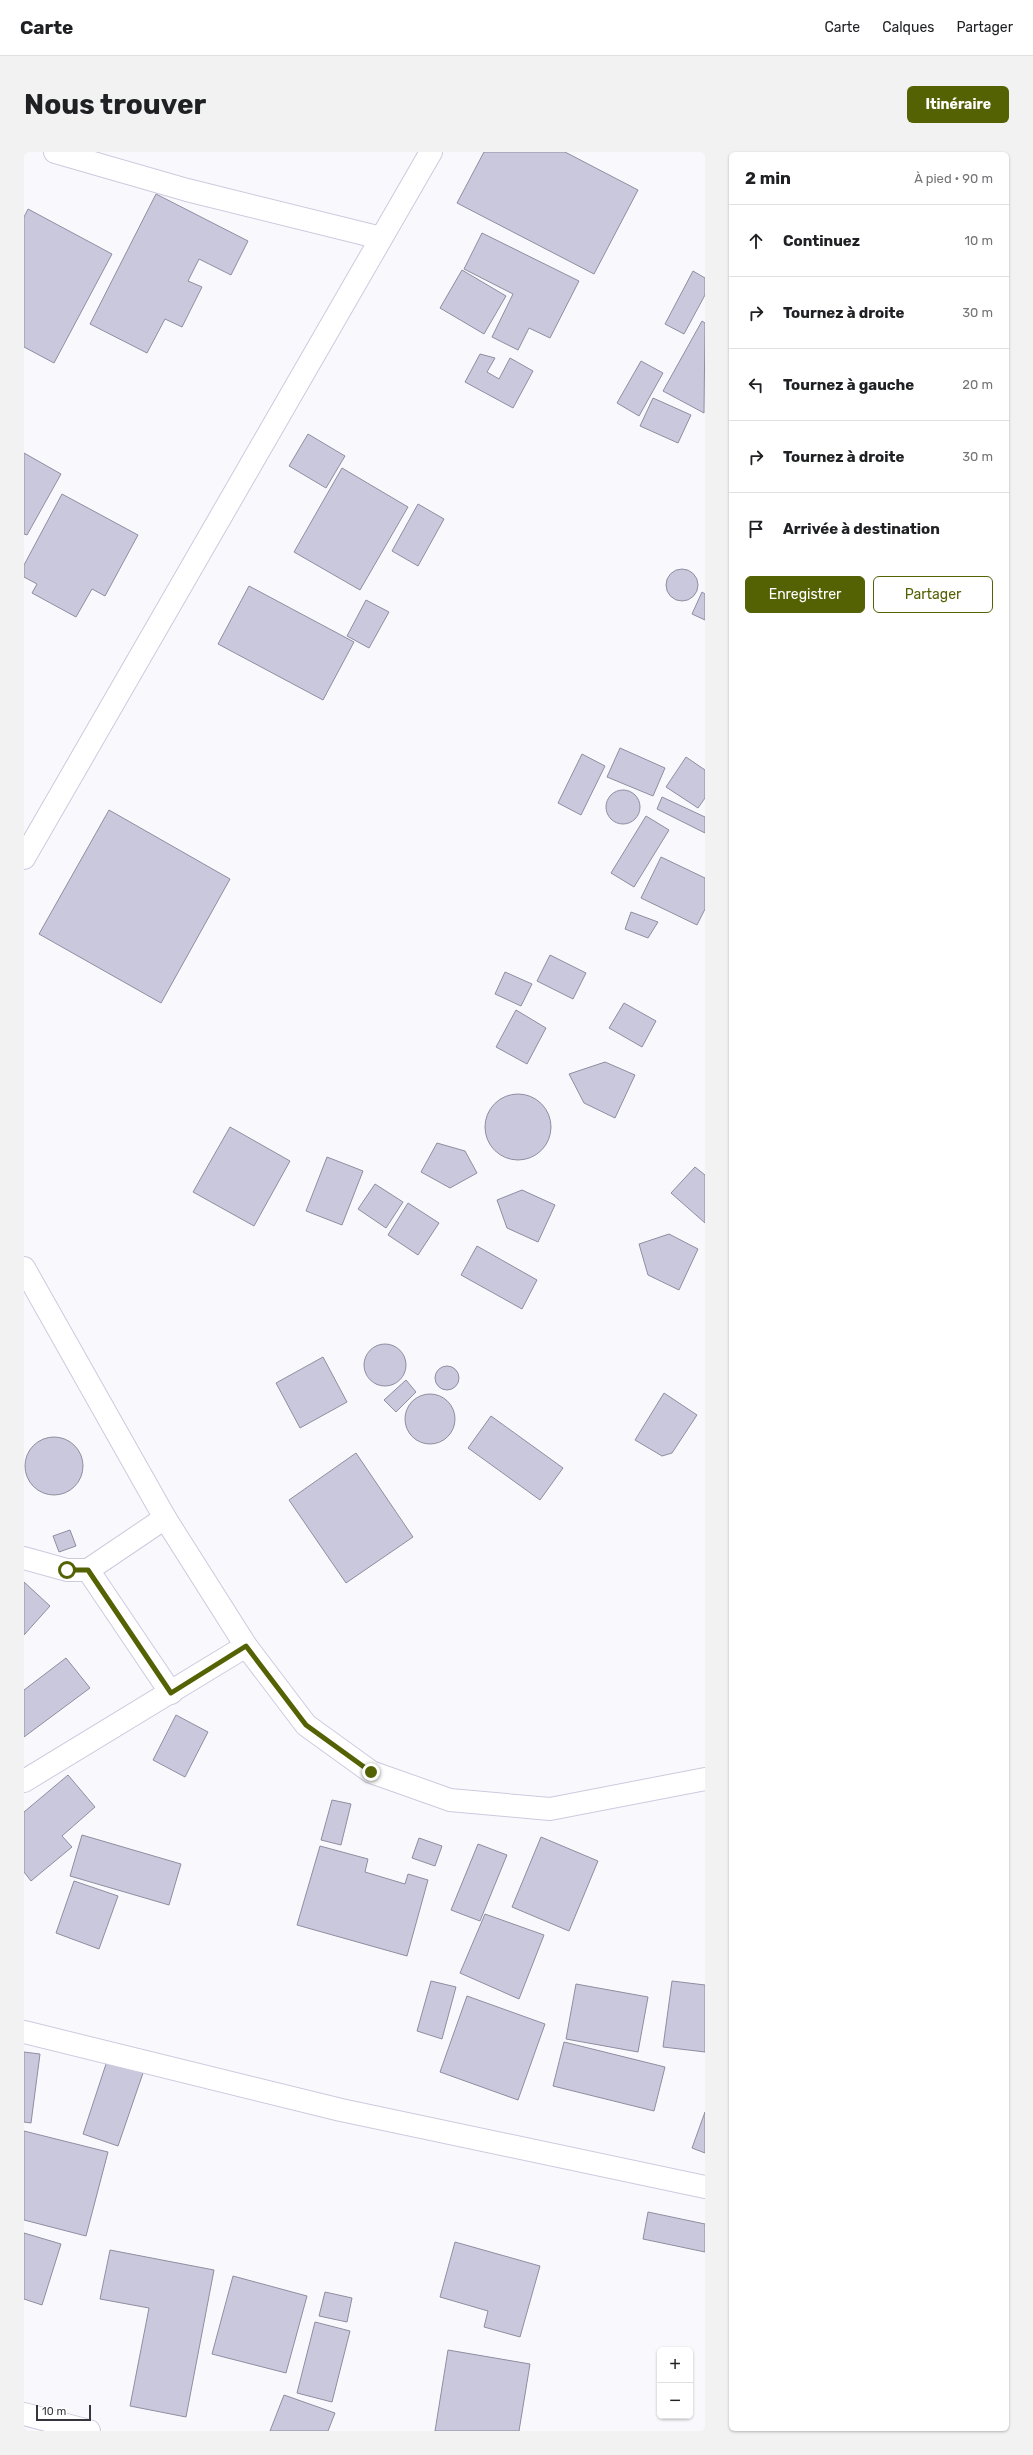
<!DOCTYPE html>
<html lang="fr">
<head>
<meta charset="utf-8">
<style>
	:root { --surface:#fff; --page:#f2f2f2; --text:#202124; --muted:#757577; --line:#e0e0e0; --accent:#556204 }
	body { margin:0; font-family:Rubik,sans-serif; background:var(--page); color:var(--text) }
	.controls { position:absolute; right:12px; bottom:12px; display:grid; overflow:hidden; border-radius:6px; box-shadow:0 1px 3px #0004 }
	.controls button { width:36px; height:36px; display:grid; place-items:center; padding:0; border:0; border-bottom:1px solid var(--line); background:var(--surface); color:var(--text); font:20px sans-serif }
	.scale { position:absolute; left:12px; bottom:10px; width:55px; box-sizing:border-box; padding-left:4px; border:2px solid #36363e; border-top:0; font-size:11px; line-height:14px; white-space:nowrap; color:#36363e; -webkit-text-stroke:3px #fff; paint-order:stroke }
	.stop { position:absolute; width:12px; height:12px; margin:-9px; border:3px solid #556204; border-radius:50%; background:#fff }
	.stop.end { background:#556204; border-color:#fff; box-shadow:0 1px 4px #0008 }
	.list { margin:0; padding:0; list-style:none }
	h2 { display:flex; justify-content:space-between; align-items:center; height:52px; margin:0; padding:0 16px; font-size:17px }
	h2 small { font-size:13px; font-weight:400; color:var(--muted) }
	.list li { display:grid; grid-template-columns:26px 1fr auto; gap:12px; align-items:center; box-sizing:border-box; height:72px; padding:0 16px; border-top:1px solid var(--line) }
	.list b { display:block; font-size:15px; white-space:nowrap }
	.list em { font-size:13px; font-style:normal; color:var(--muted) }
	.actions { display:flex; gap:8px; padding:12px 16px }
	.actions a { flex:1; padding:9px 0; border:1px solid var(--accent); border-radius:6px; text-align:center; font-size:14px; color:var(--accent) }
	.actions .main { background:var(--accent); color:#fff }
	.icon { flex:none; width:22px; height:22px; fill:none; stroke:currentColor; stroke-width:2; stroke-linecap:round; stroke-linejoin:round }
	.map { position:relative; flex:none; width:681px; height:2279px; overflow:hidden; border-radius:6px }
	header { display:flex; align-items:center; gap:24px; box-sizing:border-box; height:56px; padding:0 20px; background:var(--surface); border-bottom:1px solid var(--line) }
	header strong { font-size:19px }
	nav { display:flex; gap:22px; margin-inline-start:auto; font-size:14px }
	.intro { display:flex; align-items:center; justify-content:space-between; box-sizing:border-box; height:96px; padding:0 24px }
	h1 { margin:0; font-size:28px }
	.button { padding:10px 18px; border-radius:6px; background:var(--accent); color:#fff; font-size:14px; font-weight:700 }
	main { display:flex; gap:24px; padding:0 24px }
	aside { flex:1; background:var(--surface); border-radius:6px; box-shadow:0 1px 3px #0004 }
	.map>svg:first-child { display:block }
	.building { fill:#cac8dd; stroke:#8f8da0 }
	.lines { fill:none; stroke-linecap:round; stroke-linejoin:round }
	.street-casing { stroke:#cccadf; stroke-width:24 }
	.secondary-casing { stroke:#cccadf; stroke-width:24 }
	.street { stroke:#fff; stroke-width:22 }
	.secondary { stroke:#fff; stroke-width:22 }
	.route { stroke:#556204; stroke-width:5 }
</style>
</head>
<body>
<header>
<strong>Carte</strong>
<nav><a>Carte</a><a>Calques</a><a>Partager</a></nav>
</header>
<div class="intro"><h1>Nous trouver</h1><a class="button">Itinéraire</a></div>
<main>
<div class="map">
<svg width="681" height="2279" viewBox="0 0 681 2279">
	<rect width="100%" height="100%" fill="#f9f9fd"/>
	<g class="building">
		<polygon points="460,0 541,0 614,38 570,122 433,51"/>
		<polygon points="132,42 224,89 207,123 175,107 164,129 178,135 158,175 141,167 123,201 66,172"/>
		<polygon points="4,57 88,102 30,211 0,195 0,65"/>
		<polygon points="458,81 555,129 526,186 505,176 494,198 468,185 489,142 440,117"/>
		<polygon points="438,118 482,144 460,182 416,156"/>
		<polygon points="669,119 681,126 681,143 660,182 641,172"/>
		<polygon points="678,169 681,171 680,261 639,239"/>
		<polygon points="456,202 471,206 463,220 475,227 486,206 509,219 489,256 441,230"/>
		<polygon points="617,209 639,221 615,264 593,251"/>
		<polygon points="629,246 667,263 654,291 616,274"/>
		<polygon points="284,282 321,304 302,336 265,314"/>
		<polygon points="0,301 37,322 3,383 0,382"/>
		<polygon points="318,316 384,355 336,438 270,400"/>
		<polygon points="38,342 114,383 81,444 68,437 52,465 8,441 13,432 0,425 0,413"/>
		<polygon points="394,352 420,367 394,414 368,399"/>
		<circle cx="658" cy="433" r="16"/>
		<polygon points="225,434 330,490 299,548 194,492"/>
		<polygon points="678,440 681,442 681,468 668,462"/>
		<polygon points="342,448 365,460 345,496 323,484"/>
		<polygon points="596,596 641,616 629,644 583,625"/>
		<polygon points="558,602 581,614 557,663 534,651"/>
		<polygon points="662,605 681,618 681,646 674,656 642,635"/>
		<circle cx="599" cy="655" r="17"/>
		<polygon points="638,645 681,665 681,681 633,657"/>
		<polygon points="85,658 206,727 137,851 15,782"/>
		<polygon points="622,664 645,678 610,735 587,721"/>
		<polygon points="637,705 681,726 681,757 673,773 617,746"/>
		<polygon points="607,760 634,770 624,786 601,777"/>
		<polygon points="526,803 562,821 549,847 513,829"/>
		<polygon points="481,820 508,832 497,854 471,842"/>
		<polygon points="600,851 632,869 618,895 585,876"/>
		<polygon points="492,858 522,876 503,912 472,895"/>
		<polygon points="581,910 611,923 591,966 560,951 545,922"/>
		<circle cx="494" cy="975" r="33"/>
		<polygon points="206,975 266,1009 230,1074 169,1040"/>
		<polygon points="413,991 441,999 453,1021 426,1036 397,1020"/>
		<polygon points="303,1005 339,1019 318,1073 282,1059"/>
		<polygon points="671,1015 681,1023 681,1071 647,1041"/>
		<polygon points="351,1032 379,1050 362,1076 334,1057"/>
		<polygon points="498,1038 531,1053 514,1090 483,1076 473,1048"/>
		<polygon points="384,1051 415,1071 394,1103 364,1083"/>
		<polygon points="645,1082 674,1097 655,1138 624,1123 615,1092"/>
		<polygon points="453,1094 513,1128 498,1157 437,1123"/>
		<circle cx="361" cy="1213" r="21"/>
		<polygon points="299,1205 323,1250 276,1276 252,1231"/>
		<circle cx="423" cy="1226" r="12"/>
		<polygon points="382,1228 392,1240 372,1260 360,1248"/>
		<polygon points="640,1241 673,1263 648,1301 638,1304 611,1288"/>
		<circle cx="406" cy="1267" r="25"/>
		<polygon points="467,1264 539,1316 516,1348 444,1296"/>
		<circle cx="30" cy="1314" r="29"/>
		<polygon points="332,1301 389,1385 322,1431 265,1348"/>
		<polygon points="46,1378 52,1394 35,1400 29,1384"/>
		<polygon points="0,1430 26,1454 0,1483"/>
		<polygon points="42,1506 66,1536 0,1585 0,1538"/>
		<polygon points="152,1563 184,1580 161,1625 129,1608"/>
		<polygon points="44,1623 71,1655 38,1684 48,1695 7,1729 0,1720 0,1660"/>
		<polygon points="308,1648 327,1652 317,1693 297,1688"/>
		<polygon points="58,1683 157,1712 145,1753 46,1724"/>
		<polygon points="517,1685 574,1709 545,1779 488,1755"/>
		<polygon points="395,1686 418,1694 411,1714 388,1706"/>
		<polygon points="454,1692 483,1703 456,1769 427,1758"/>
		<polygon points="296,1694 344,1707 341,1720 381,1732 384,1722 404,1728 383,1804 273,1773"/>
		<polygon points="50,1729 94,1744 75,1797 32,1781"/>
		<polygon points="461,1762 520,1783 495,1847 436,1821"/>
		<polygon points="407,1829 432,1835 418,1887 393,1879"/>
		<polygon points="648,1829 681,1833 681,1900 639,1895"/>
		<polygon points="552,1832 624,1845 614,1900 542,1887"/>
		<polygon points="443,1844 521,1872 494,1948 416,1920"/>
		<polygon points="540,1890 641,1915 630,1959 529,1934"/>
		<polygon points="0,1900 16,1902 7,1971 0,1970"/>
		<polygon points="83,1909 119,1921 94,1994 59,1982"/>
		<polygon points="681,1960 681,2001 668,1996"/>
		<polygon points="0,1979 84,2000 62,2084 0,2068"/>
		<polygon points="624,2060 681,2072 681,2100 619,2087"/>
		<polygon points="0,2081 37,2092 18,2153 0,2147"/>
		<polygon points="431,2090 516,2114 496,2185 460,2175 464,2159 416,2145"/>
		<polygon points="86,2098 190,2118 162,2265 106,2254 125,2156 76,2147"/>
		<polygon points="209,2124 283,2144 262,2221 188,2202"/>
		<polygon points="301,2140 328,2146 323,2170 295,2164"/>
		<polygon points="291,2170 326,2179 308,2250 273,2241"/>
		<polygon points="424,2198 506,2212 495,2279 411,2279"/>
		<polygon points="260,2243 311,2261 304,2279 246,2279"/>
	</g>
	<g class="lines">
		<g class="street-casing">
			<g id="street">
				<polyline points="31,0 163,38 357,86"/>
				<polyline points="0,1406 43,1418 64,1418 141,1366"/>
				<polyline points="64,1418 147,1541"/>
				<polyline points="0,1629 222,1494"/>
				<polyline points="0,1880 317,1958 681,2035"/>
				<polyline points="0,2262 65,2279"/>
			</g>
		</g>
		<g class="secondary-casing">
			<g id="secondary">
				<polyline points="0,706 407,0"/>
				<polyline points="0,1116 141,1366 222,1494 282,1573 347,1620 426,1648 526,1657 681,1627"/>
			</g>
		</g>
		<use href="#street" class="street"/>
		<use href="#secondary" class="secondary"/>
	</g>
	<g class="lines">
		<polyline class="route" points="43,1418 64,1418 147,1541 222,1494 282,1573 347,1620"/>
	</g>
</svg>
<div class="controls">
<button>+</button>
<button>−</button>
</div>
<div class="scale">10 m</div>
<div class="stop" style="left:43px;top:1418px"></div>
<div class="stop end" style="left:347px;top:1620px"></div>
</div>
<aside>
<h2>2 min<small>À pied · 90 m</small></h2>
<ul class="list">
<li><svg class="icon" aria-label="ahead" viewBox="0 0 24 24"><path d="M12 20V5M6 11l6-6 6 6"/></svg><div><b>Continuez</b></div><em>10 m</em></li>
<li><svg class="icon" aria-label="right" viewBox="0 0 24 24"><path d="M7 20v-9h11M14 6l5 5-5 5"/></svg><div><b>Tournez à droite</b></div><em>30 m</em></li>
<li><svg class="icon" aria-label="left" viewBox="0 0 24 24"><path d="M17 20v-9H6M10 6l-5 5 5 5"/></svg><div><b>Tournez à gauche</b></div><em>20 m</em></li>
<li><svg class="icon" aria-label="right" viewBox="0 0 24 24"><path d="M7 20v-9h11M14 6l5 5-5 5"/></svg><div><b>Tournez à droite</b></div><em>30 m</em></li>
<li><svg class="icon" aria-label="arrive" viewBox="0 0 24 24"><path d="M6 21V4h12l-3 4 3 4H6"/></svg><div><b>Arrivée à destination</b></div></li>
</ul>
<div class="actions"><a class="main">Enregistrer</a><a>Partager</a></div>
</aside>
</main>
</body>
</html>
